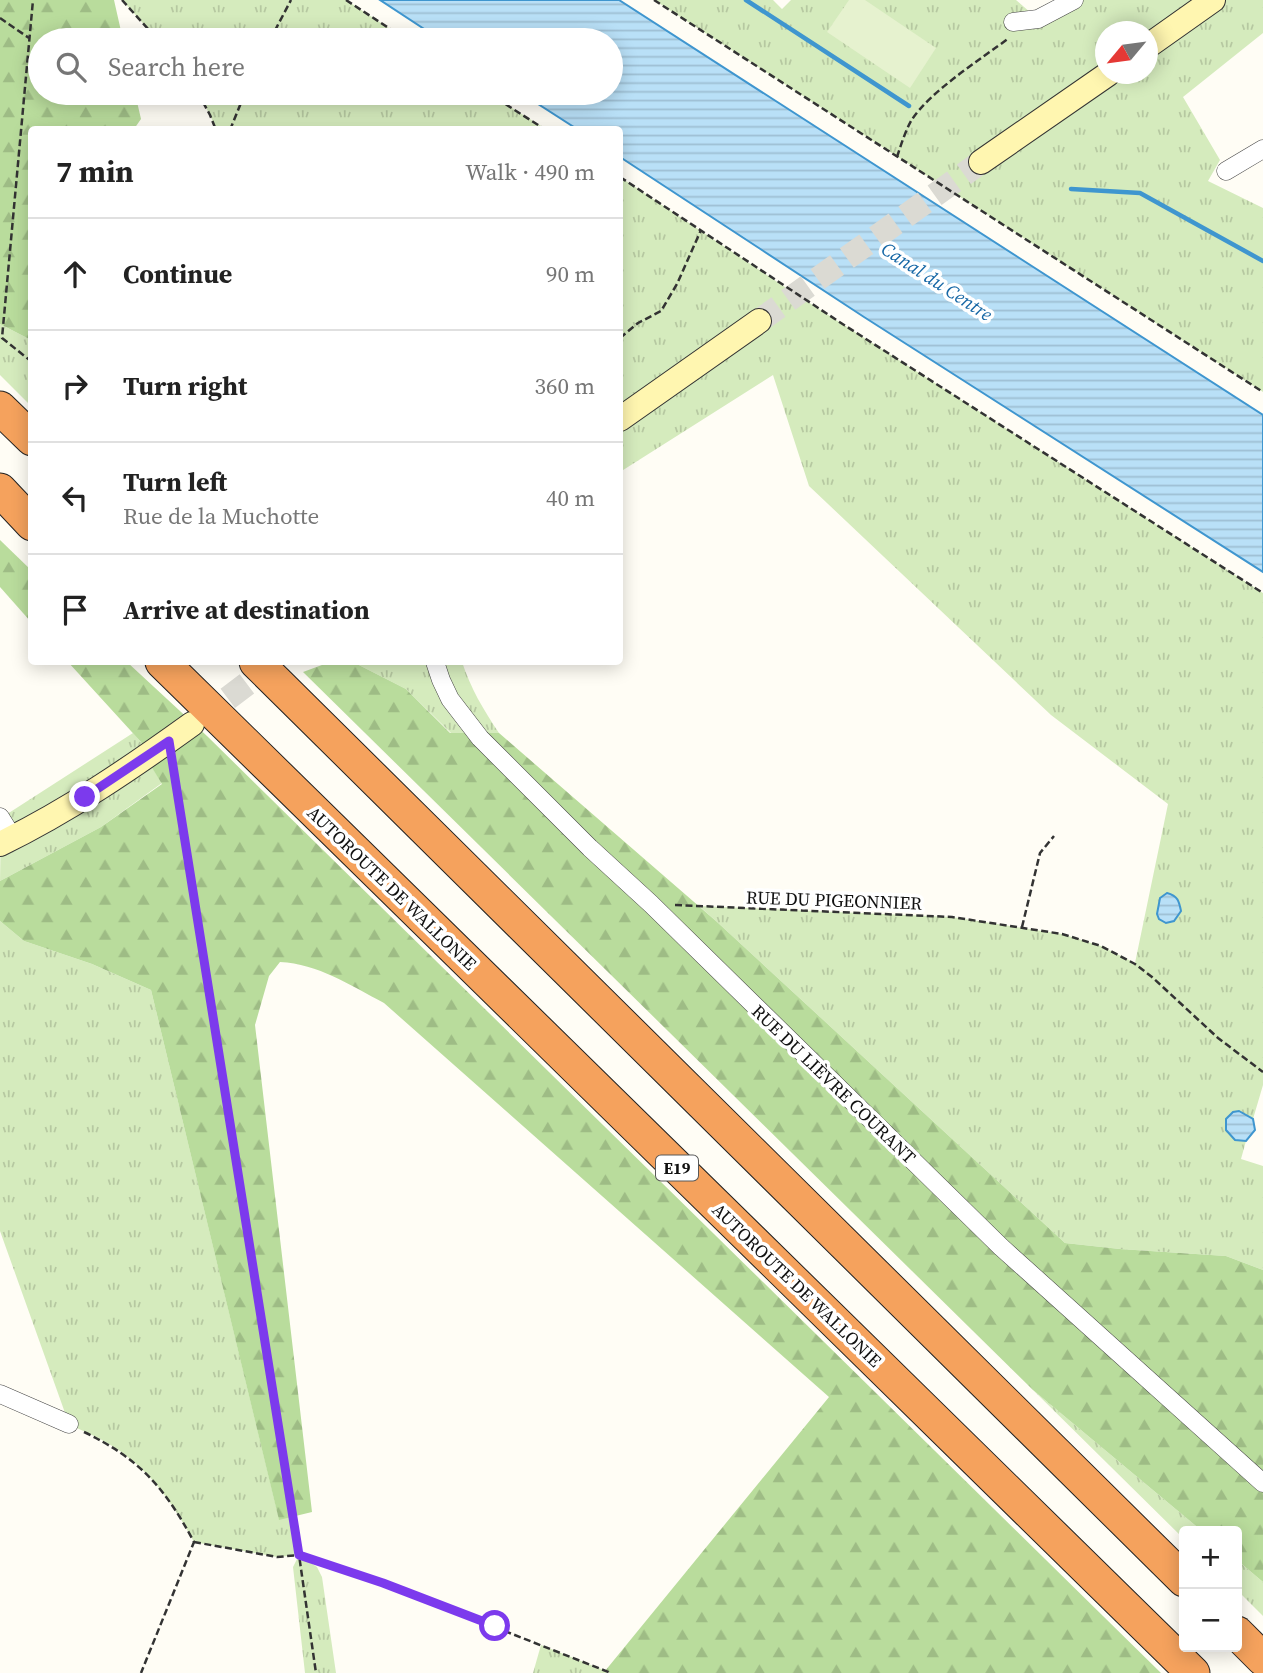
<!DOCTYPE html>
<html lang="en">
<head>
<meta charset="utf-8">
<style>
	:root { --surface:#fff; --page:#f2f2f2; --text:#222; --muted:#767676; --line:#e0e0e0 }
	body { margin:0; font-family:"Source Serif 4",serif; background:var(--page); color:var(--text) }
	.controls { position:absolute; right:21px; bottom:21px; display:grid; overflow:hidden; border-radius:7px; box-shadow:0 4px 18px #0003 }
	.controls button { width:63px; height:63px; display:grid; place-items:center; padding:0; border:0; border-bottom:2px solid var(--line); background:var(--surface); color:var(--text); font:35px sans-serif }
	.compass { position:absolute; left:1095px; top:21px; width:63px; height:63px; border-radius:50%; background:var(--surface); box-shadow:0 4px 18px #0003; rotate:241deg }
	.stop { position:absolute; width:21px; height:21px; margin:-16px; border:5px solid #7c3aed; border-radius:50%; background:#fff }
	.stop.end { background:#7c3aed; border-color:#fff; box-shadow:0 2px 7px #0008 }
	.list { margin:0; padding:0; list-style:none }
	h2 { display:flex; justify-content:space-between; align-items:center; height:91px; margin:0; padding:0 28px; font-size:30px }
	h2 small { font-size:23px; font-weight:400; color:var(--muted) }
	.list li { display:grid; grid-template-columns:46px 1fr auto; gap:21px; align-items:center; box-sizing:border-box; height:112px; padding:0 28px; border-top:2px solid var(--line) }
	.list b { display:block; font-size:26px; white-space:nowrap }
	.list p { margin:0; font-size:23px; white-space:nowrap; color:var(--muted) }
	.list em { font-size:23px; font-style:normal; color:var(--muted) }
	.icon { flex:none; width:38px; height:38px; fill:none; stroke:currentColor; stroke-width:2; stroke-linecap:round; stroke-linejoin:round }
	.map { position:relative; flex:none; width:1263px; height:1673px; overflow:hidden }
	.search { position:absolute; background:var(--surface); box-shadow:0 4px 18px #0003; left:28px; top:28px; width:595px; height:77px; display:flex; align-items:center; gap:18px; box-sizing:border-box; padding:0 24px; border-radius:38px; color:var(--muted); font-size:26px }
	.panel { position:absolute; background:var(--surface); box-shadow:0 4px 18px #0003; left:28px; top:126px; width:595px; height:539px; border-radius:7px }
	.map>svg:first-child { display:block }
	.grass { fill:url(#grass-tufts); fill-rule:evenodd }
	.forest { fill:url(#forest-firs) }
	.pitch { fill:#e6f2cf }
	.water { fill:url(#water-rules); stroke:#3f96cf; stroke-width:2 }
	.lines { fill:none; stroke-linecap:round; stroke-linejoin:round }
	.stream { stroke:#3f96cf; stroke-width:4.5 }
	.secondary-tunnel { stroke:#dbdad3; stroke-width:24; stroke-dasharray:24 12; stroke-linecap:butt }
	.street-casing { stroke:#444; stroke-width:19 }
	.secondary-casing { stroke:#333; stroke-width:26 }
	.highway-casing { stroke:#222; stroke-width:35 }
	.path { stroke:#333; stroke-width:2.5; stroke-dasharray:7 3.5; stroke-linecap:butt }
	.street { stroke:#fff; stroke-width:18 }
	.secondary { stroke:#fff6b0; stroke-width:24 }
	.highway { stroke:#f5a25d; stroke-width:33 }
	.route { stroke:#7c3aed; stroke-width:9 }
	.labels { text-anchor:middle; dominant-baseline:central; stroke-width:7; stroke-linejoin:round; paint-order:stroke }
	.shield { fill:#fff; stroke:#585858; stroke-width:2 }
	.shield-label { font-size:16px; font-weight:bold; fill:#111 }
	.street-label { font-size:18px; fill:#111; stroke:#fff }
	.water-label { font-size:19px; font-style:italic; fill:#1768a6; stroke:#fff }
</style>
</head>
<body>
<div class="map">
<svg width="1263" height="1673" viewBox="0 0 1263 1673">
	<defs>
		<pattern id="grass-tufts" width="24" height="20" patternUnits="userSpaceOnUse" patternTransform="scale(1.75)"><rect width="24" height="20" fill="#d5ebbd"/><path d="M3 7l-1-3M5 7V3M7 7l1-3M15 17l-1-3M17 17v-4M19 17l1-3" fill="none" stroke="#b6c8a1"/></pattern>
		<pattern id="forest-firs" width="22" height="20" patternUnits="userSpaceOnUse" patternTransform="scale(1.75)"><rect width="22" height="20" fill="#b9dc9c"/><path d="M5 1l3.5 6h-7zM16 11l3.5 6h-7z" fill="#9ebc85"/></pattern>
		<pattern id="water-rules" width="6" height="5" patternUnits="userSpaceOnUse" patternTransform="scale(1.75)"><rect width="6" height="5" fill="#b9e0f7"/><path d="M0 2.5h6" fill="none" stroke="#9ebfd3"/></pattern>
	</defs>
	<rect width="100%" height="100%" fill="#fffdf5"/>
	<g class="grass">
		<polygon points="122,0 346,0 407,40 158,40"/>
		<path d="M 654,0 L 773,0 L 782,9 L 791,0 L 1016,0 L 1038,19 L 1074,0 L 1263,0 L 1263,33 L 1183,97 L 1220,160 L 1208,181 L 1263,208 L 1263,392 ZM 1106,32 L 1148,32 L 1148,74 L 1106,74 Z"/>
		<polygon points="198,93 488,93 546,129 216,129 210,115"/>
		<polygon points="620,177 797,295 1263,593 1263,1085 1253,1119 1255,1130 1246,1141 1241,1159 1263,1166 1263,1270 1226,1256 1120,1249 1065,1243 716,921 699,906 952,917 1062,934 1101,946 1135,963 1168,804 1051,715 809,486 773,375 620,472"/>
		<polygon points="0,324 31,340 31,406 0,375"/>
		<path d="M 353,662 L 462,662 C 471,689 483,709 499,733 L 451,733 L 406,689 Z"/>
		<polygon points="133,733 141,742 146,758 162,783 101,827 0,881 1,818"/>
		<path d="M 0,921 L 24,941 L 92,964 L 151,990 L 279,1519 L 293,1516 L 299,1555 L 317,1567 L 322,1577 L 336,1673 L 305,1673 L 293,1567 L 299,1555 L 277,1557 L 194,1542 C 172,1502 149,1468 109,1444 C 96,1436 82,1431 69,1424 L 0,1231 Z"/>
		<polygon points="1033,1390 1202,1531 1184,1531 1184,1539"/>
		<polygon points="1237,1560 1263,1582 1263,1616 1237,1590"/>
		<polygon points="541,1645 611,1673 533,1673"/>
	</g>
	<g class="forest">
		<polygon points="0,0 114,0 123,40 40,40 40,93 135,93 141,119 134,129 32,130 31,340 0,324"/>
		<polygon points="0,540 31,570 31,622 0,587"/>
		<path d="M 68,662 L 127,662 L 207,736 L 1161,1673 L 611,1673 L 605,1671 L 829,1397 L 384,1003 C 350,985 318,964 280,962 L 269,976 L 255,1025 L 312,1512 L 279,1520 L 151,990 L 92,964 L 24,941 L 0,921 L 0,881 L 101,827 L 162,784 L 146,758 L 141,742 Z"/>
		<polygon points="330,662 353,662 406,689 450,733 499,733 716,921 1065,1243 1120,1249 1226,1256 1263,1270 1263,1582 1237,1560 1237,1531 1202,1531 1033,1390 303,672"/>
	</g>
	<polygon class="pitch" points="849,0 865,0 936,48 910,88 827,32"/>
	<g class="water">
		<polygon points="380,0 619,0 1263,415 1263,572 864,317 620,157 620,130 577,129 521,93 611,93 611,40 441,40"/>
		<path d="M 1167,893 C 1178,896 1179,901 1181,911 L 1174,921 L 1166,923 L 1159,919 L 1157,914 L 1160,898 Z"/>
		<polygon points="1239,1111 1253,1119 1255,1130 1246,1141 1235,1140 1226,1130 1226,1119 1233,1112"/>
	</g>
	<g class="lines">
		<g class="stream">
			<polyline points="746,0 909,106"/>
			<polyline points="1071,189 1140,193 1263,261"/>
		</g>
		<g class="secondary-tunnel">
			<polyline points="759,321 981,162"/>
			<polyline points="199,720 276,662"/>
		</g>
		<g class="street-casing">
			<g id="street">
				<polyline points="1013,22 1038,19 1074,0"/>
				<polyline points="1226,171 1263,149"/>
				<polyline points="435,662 441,680 450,699 480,738 590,848 651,904 1001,1247 1263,1483"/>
				<polyline points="0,817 13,838"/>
				<polyline points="0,1394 69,1424"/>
			</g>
		</g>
		<g class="secondary-casing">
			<g id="secondary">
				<polyline points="1148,46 1213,0"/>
				<polyline points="981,162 1108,74"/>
				<polyline points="620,419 759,321"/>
				<path d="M 0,844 C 68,811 131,768 192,724"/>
			</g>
		</g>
		<g class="highway-casing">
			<g id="highway">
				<polyline points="0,408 32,439"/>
				<polyline points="0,490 32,524"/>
				<polyline points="162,662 1193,1673"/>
				<polyline points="256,662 1184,1580"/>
				<polyline points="1237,1633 1263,1659"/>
			</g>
		</g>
		<g class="path">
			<polyline points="122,0 158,40"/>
			<polyline points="346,0 407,40"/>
			<polyline points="654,0 1263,392"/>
			<polyline points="0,18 29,38"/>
			<polyline points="270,40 291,0"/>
			<polyline points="198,93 210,115 216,130"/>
			<polyline points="488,93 546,130"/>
			<polyline points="230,130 245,93"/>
			<path d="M 897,157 C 901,145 905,132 911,121 C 929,92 981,59 1009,38"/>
			<polyline points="620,177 841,323 1263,593"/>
			<polyline points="620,338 638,323 661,311 677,284 701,230"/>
			<polyline points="32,362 2,338 33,0"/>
			<polyline points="172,761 299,1555 316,1673"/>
			<polyline points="675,905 952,917 1062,934 1101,946 1135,964 1152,977 1218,1038 1263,1072"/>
			<polyline points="1022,927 1040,853 1054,836"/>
			<path d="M 84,1432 C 140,1459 165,1488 194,1542 L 141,1673"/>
			<polyline points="194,1542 277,1557 299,1555 383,1583 611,1673"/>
		</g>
		<use href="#street" class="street"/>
		<use href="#secondary" class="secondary"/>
		<use href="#highway" class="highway"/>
	</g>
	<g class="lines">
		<polyline class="route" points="85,797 169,741 299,1555 383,1583 495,1626"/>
	</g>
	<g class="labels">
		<rect class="shield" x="656" y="1155.5" width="42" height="25" rx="5"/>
		<g class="shield-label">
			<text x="677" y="1168">E19</text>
		</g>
		<g class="street-label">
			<text transform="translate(392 888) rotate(44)">AUTOROUTE DE WALLONIE</text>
			<text transform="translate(834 900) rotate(2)">RUE DU PIGEONNIER</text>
			<text transform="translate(834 1084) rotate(44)">RUE DU LIÈVRE COURANT</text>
			<text transform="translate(797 1285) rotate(44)">AUTOROUTE DE WALLONIE</text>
		</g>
		<g class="water-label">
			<text transform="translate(937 281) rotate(33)">Canal du Centre</text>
		</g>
	</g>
</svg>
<div class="controls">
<button>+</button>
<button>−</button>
</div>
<svg class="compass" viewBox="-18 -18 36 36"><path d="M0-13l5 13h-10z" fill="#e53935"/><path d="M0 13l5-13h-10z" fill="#767676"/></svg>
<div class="stop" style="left:495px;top:1626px"></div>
<div class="stop end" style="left:85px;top:797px"></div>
<div class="search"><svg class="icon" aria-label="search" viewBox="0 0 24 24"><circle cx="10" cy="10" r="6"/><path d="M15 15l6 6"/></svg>Search here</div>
<section class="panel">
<h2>7 min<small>Walk · 490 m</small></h2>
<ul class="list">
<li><svg class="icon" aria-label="ahead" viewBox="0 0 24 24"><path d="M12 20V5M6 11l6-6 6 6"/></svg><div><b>Continue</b></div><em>90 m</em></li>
<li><svg class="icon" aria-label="right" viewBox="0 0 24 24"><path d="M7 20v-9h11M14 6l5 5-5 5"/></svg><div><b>Turn right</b></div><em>360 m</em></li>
<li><svg class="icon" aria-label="left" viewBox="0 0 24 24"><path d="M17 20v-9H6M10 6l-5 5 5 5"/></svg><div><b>Turn left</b><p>Rue de la Muchotte</p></div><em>40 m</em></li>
<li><svg class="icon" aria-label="arrive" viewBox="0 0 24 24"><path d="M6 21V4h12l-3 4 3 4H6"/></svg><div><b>Arrive at destination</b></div></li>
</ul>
</section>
</div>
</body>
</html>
